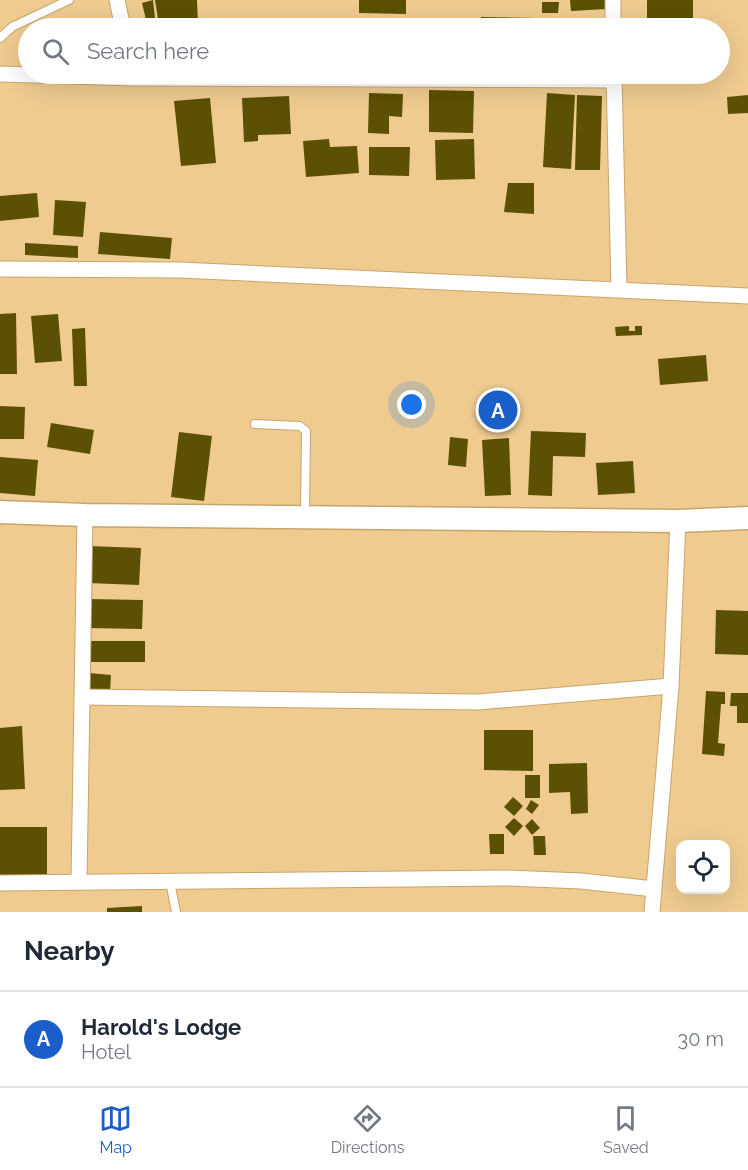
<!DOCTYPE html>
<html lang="en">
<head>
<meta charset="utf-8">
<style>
	:root { --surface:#fff; --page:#f2f2f3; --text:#1f2937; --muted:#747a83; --line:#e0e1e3; --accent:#1a5eca }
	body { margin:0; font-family:Raleway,sans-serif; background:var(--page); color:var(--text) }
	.controls { position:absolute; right:18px; bottom:18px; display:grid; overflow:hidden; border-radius:12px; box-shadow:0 6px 24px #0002 }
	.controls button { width:54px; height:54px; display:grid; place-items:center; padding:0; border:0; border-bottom:2px solid var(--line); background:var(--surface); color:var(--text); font:30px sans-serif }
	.you { position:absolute; left:412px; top:405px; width:21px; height:21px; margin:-15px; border:4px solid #fff; border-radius:50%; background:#1a73e8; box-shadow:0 0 0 9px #1a73e833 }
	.badge { display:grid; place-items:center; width:39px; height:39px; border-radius:50%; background:var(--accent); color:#fff; font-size:20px; font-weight:700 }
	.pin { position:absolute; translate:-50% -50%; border:3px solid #fff; box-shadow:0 2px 6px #0006 }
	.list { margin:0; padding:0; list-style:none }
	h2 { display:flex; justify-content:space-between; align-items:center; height:78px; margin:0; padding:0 24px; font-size:26px }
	h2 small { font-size:20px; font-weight:400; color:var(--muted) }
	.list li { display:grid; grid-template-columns:39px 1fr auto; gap:18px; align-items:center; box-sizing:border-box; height:96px; padding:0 24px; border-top:2px solid var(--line) }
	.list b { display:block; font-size:22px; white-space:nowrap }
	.list p { margin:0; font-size:20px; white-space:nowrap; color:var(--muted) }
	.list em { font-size:20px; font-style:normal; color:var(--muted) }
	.icon { flex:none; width:33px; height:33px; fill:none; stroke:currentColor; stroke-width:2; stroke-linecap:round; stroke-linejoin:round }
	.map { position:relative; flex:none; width:748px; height:912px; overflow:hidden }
	.search { position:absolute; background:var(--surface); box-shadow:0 6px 24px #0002; left:18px; right:18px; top:18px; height:66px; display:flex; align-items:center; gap:15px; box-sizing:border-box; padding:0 21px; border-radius:33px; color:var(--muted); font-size:22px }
	.sheet { height:174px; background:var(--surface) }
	nav { display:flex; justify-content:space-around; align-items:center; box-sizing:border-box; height:84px; border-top:2px solid var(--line); background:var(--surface); font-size:16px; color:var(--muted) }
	nav a { display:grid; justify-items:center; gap:3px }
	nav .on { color:var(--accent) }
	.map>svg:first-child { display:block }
	.building { fill:#5b5003 }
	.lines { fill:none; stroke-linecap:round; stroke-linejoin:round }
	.lane-casing { stroke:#c8a56b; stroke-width:10 }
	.street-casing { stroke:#c8a56b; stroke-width:17 }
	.secondary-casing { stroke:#c8a56b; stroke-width:25 }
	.lane { stroke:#fff; stroke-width:8 }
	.street { stroke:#fff; stroke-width:15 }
	.secondary { stroke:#fff; stroke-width:22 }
</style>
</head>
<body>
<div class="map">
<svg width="748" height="912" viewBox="0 0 748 912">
	<rect width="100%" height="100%" fill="#efcb90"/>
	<g class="building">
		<polygon points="153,0 156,28 148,28 142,3"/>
		<polygon points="155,0 197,0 198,24 175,25 175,19 158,19"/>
		<polygon points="359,0 406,0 406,14 359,13"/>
		<polygon points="570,0 606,0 607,9 571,11"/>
		<rect x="647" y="0" width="46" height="28"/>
		<polygon points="542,2 559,2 558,13 542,13"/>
		<polygon points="481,17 536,18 536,28 481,28"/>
		<polygon points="429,90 474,91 473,133 429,132"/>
		<polygon points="369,93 403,94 402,117 389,116 389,134 368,133"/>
		<polygon points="547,93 575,95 571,169 543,167"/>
		<polygon points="577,95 602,96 600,170 575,170"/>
		<polygon points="748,95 748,113 728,114 727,97"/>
		<polygon points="289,96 291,134 258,135 258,141 244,142 242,98"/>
		<polygon points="210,98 216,163 181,166 174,101"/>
		<polygon points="329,139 330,147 357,146 359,173 306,177 303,141"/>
		<polygon points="474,139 475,179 436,180 435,140"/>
		<polygon points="369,147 410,147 409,176 369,175"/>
		<polygon points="508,183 534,183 534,214 504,212"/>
		<polygon points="37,193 39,217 0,221 0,196"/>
		<polygon points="55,200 86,202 83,237 53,235"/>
		<polygon points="100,232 172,238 170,259 98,254"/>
		<polygon points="25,243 78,246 78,258 25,255"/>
		<polygon points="16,313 17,374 0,374 0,314"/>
		<polygon points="58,314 62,361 35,363 31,316"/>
		<polygon points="629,326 629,331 635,331 635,326 642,326 642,335 616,336 615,327"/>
		<polygon points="85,328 87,386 74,386 72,329"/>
		<polygon points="706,355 708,381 660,385 658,359"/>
		<polygon points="0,406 25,407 24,439 0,439"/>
		<polygon points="51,423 94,430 90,454 47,447"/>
		<polygon points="531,431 586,433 585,457 553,456 552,496 528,495"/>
		<polygon points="179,432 212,436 204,501 171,497"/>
		<polygon points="450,437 468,439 466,467 448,465"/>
		<polygon points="509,438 511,495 485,496 482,440"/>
		<polygon points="0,457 38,460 35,496 0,493"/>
		<polygon points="633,461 635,493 598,495 596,463"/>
		<polygon points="88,546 141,548 139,585 87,583"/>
		<polygon points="88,599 143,600 142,629 88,628"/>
		<polygon points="716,610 748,611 748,655 715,654"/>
		<rect x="90" y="641" width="55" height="21"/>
		<polygon points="89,673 111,675 110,692 88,690"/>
		<polygon points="706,691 725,692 725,704 721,704 718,743 725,744 724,756 702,754"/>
		<polygon points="731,693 748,693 748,723 737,723 737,706 730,706"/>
		<polygon points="22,726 25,789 0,790 0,728"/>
		<polygon points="484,730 533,730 533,771 484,770"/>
		<polygon points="587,763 588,813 571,814 570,792 549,793 549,764"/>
		<rect x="525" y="775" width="15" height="23"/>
		<polygon points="513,797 523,806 514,816 504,807"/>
		<polygon points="531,800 539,805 532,814 526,809"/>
		<polygon points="514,818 523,826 514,836 505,827"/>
		<polygon points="532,819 540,828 532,835 525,826"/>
		<polygon points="0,827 47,827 47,875 0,876"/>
		<polygon points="489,834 504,834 504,854 490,854"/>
		<polygon points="533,836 545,836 546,855 534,855"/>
		<polygon points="142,906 142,912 107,912 107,908"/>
	</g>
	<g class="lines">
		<g class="lane-casing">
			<g id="lane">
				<polyline points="0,38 12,27 69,0"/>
				<polyline points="255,424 300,426 306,431 305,515"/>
				<polyline points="170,882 176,912"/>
			</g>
		</g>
		<g class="street-casing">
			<g id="street">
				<polyline points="117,0 123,28"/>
				<polyline points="613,0 613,28"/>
				<polyline points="0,74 133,78 614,80"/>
				<polyline points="614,74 619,289"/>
				<polyline points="0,269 180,270 748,296"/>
				<polyline points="82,697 478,702 671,686"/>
				<polyline points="79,882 85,515"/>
				<polyline points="0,883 508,878 581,881 654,889"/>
				<polyline points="652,912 671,686 678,521"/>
			</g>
		</g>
		<g class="secondary-casing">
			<polyline id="secondary" points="0,512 85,515 678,521 748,518"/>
		</g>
		<use href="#lane" class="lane"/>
		<use href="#street" class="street"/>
		<use href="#secondary" class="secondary"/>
	</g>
</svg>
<div class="controls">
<button><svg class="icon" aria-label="locate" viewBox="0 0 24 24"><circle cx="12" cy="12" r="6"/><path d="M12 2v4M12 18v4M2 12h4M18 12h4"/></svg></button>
</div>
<div class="you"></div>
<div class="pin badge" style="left:498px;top:410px">A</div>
<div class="search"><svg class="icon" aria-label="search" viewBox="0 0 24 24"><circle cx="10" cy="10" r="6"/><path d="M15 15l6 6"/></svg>Search here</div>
</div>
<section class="sheet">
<h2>Nearby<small></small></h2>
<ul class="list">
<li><span class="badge">A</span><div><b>Harold's Lodge</b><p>Hotel</p></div><em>30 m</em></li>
</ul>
</section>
<nav>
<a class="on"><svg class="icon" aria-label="map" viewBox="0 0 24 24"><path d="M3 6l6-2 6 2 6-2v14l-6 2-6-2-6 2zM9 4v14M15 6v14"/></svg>Map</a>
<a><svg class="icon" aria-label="directions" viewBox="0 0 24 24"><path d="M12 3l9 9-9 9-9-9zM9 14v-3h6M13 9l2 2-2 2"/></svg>Directions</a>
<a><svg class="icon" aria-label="saved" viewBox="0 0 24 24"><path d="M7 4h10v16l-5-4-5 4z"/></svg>Saved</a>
</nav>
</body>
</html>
